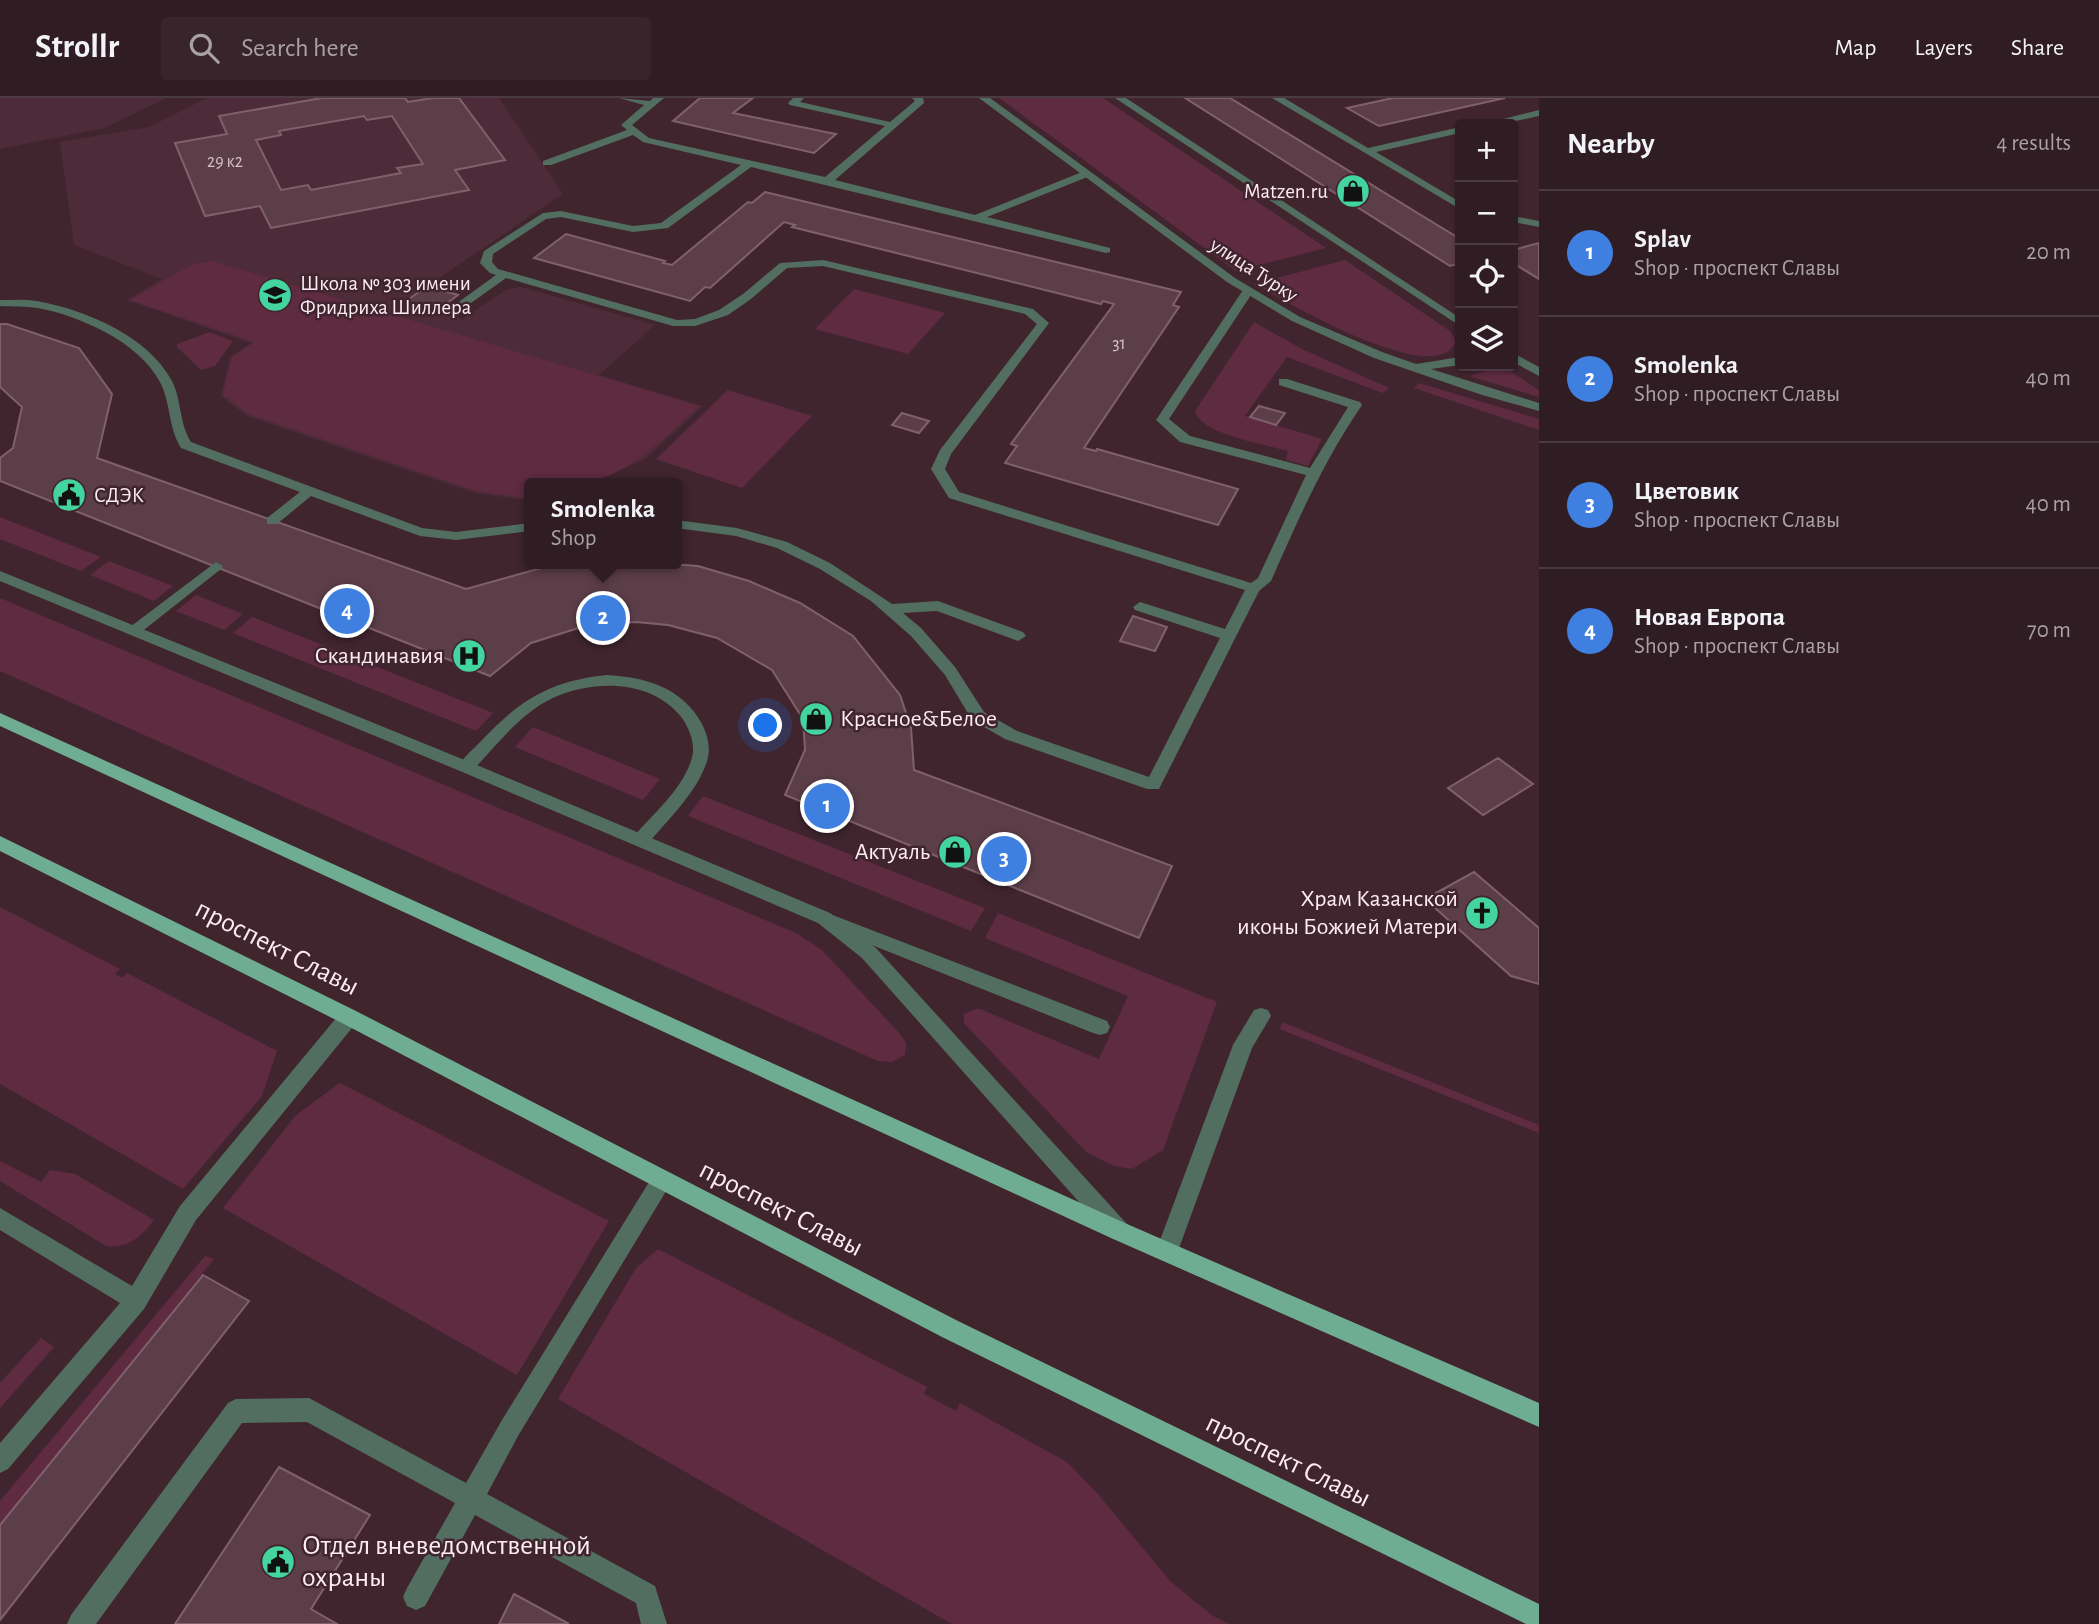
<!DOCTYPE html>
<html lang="en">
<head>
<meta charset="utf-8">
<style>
	:root { --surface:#301c23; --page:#38252b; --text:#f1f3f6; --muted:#a8a1a6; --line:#4b3a41; --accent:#b45309 }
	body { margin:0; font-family:"Alegreya Sans",sans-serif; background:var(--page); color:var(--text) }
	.controls { position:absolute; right:21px; top:21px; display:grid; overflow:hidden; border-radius:7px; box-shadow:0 2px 5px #0004 }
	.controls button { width:63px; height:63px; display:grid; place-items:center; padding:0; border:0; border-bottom:2px solid var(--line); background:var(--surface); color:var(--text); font:35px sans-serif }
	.you { position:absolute; left:766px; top:628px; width:24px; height:24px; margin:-18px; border:5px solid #fff; border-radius:50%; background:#1a73e8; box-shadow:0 0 0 10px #1a73e833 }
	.badge { display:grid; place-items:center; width:46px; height:46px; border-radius:50%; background:var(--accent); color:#fff; font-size:23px; font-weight:700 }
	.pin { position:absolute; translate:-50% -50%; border:4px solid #fff; box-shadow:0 2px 7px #0006 }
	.popup { position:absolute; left:524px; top:380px; width:158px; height:91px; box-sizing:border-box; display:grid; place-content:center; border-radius:7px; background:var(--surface); filter:drop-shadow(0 2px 5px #0005); font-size:23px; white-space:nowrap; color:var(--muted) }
	.popup b { font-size:26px; color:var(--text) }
	.popup::after { content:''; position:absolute; left:50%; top:100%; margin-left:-14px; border:14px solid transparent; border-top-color:var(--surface) }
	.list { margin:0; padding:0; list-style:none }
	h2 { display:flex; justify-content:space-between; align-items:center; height:91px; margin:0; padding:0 28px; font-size:30px }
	h2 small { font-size:23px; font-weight:400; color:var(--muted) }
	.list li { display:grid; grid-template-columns:46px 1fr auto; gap:21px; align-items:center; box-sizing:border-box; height:126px; padding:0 28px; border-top:2px solid var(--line) }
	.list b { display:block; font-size:26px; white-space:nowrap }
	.list p { margin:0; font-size:23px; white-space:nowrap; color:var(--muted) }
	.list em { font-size:23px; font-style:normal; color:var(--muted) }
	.icon { flex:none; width:38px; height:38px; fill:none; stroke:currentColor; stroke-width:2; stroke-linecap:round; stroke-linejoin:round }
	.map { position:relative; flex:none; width:1539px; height:1526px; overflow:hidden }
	header { display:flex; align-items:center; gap:42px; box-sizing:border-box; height:98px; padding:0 35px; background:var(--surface); border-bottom:2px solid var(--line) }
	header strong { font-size:33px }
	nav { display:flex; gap:38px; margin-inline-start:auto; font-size:24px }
	.search { width:490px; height:63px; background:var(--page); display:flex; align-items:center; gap:18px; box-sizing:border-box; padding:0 24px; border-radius:7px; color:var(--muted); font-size:26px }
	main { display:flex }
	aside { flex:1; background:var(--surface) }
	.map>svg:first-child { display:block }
	.built { fill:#4e2b38 }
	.green { fill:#5f2b40 }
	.building { fill:#5c3e49; stroke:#80606b; stroke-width:2; fill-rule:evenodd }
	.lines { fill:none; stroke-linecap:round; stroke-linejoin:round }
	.service { fill:#516e61; fill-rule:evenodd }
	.minor { fill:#516e61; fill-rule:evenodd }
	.primary { fill:#6fad92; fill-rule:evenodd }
	.labels { text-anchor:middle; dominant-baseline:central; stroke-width:5; stroke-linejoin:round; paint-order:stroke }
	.far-number-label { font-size:18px; fill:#d6c0c7 }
	.far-poi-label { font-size:21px; fill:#feebf1; stroke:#40252f; text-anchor:start }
	.far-street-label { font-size:21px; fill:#feebf1; stroke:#40252f }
	.poi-label { font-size:24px; fill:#feebf1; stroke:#40252f; text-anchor:end }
	.near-street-label { font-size:28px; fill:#feebf1; stroke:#40252f }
	.near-poi-label { font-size:28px; fill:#feebf1; stroke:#40252f; text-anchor:start }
</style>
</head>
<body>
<header>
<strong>Strollr</strong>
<div class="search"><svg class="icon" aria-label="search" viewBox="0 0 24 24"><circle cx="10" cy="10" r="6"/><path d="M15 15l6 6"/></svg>Search here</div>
<nav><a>Map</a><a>Layers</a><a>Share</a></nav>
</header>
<main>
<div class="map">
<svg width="1539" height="1526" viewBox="0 0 1539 1526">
	<rect width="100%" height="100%" fill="#40252f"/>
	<g class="built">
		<polygon points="0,0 166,0 105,30 0,51"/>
		<polygon points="207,0 499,0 563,96 404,204 462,221 507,191 521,189 655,227 599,277 703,308 645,361 591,385 530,385 529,401 526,402 475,395 247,318 221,298 230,259 251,245 127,202 162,181 74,147 60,44 149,29"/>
	</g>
	<g class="green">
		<polygon points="999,0 1103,0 1326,150 1236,173"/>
		<path d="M 1345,162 L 1450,233 L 1456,243 C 1438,294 1283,202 1254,186 Z"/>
		<path d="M 212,163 L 699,308 C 666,338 630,377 584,385 C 566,388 547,385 530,385 L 529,398 L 525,400 L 476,393 L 249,316 L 223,297 L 232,259 L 255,244 L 130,202 L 193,166 Z"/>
		<polygon points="854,191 945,215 908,256 815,231"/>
		<path d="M 1254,224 L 1302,251 L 1389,290 L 1383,295 L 1287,259 L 1245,318 L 1322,341 L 1308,368 L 1286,362 L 1288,353 C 1265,346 1201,337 1195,313 Z"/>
		<polygon points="210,234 233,243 215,268 201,272 177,249 177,246"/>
		<polygon points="1490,268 1502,268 1539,292 1539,299 1469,278 1485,273"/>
		<polygon points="1419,285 1539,321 1539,332 1414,290"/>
		<polygon points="728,292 812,318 742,390 656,361"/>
		<polygon points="0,419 101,459 81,473 0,441"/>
		<polygon points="109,463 173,488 154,503 90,477"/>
		<polygon points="196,497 243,516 224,532 176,513"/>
		<polygon points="0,500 796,835 822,852 901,937 906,945 905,957 892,964 878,963 0,573"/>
		<polygon points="252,519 493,615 476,633 233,535"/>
		<polygon points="533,629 660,681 643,702 515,649"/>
		<polygon points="703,698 985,810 971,833 688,718"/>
		<polygon points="0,809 120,871 115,876 122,880 127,875 277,953 262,998 183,1091 0,986"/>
		<polygon points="998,815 1217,904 1163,1052 1132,1071 1114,1068 1086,1054 964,925 964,916 975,911 980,911 1099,961 1128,898 985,840"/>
		<polygon points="1282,924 1539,1027 1539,1035 1280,931"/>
		<polygon points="340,985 609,1123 517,1277 223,1110 296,1017"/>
		<path d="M 0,1063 L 41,1084 L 50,1072 L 75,1076 L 154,1122 C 142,1138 128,1151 106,1148 L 0,1083 Z"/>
		<polygon points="658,1151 927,1289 924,1296 956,1313 960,1305 1067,1364 1098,1396 1170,1483 1213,1518 1229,1526 952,1526 558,1301 636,1170"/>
		<polygon points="205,1158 214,1161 0,1431 0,1403"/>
		<polygon points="41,1240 54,1249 0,1310 0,1285"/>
	</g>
	<g class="building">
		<path d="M 322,0 L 405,0 L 408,4 L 433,0 L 459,0 L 505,62 L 455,72 L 469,92 L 271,130 L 260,108 L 205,118 L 175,45 L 227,36 L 219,18 ZM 364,18 L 367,22 L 392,18 L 423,66 L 397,70 L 401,75 L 311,92 L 308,87 L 281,92 L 256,42 L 281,37 L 279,33 Z"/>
		<polygon points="700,0 753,0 733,15 836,36 814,55 673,23"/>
		<polygon points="1185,0 1230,0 1460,141 1460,165 1450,168"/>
		<polygon points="1393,0 1505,0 1379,28 1347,10"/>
		<polygon points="765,94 1181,194 1173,207 1179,209 1084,350 1096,353 1097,351 1238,391 1218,427 1005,365 1017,348 1011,346 1114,206 1103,203 1101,206 792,129 795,127 784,124 710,190 705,189 690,203 534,160 566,136 665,163 663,165 672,167 748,104 752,105"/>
		<polygon points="1539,145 1539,181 1513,165 1513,152"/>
		<polygon points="427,188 458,197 437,213 405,204"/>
		<polygon points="0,226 7,226 79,250 112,296 97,360 466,491 545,469 573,466 670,466 698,468 749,483 800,505 853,538 900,597 911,630 914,672 1172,768 1139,840 785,697 805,652 803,621 772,572 717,540 668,527 636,524 588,527 531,545 490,578 0,383 0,360 13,350 22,309 0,289"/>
		<polygon points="1259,308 1285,315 1276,327 1250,319"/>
		<polygon points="902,315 929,323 919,335 892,327"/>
		<polygon points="1133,518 1167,529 1155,553 1120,543"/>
		<polygon points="1498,660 1533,686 1483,717 1448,690"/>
		<polygon points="1474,774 1539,830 1539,886 1511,878 1425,801"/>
		<polygon points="203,1177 249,1203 0,1522 0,1427"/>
		<polygon points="279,1369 370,1417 311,1511 337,1526 175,1526"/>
		<polygon points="514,1496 569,1526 499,1526"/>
	</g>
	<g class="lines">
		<g class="service">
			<path d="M 619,0 L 650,3 L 653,0 L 664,0 L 632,27 L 649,40 L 825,79 L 885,28 L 790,7 L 788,5 L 793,0 L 804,0 L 800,4 L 890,24 L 915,3 L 912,0 L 923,0 L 924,5 L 835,82 L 975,117 L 1082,74 L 1090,74 L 1090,78 L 987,119 L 1110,150 L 1110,154 L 1106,155 L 751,69 L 668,130 L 633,134 L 561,119 L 546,121 L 493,156 L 492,164 L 498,171 L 677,222 L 695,221 L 719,212 L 743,196 L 780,165 L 823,162 L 1033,211 L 1049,225 L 951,356 L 945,371 L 959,394 L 1251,485 L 1258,480 L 1306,377 L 1180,344 L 1156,322 L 1243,192 L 1247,191 L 1253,194 L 1169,321 L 1190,338 L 1310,370 L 1348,309 L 1279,287 L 1279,281 L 1287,281 L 1360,304 L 1362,307 C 1324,362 1298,422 1271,483 L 1259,493 L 1159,691 L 1147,691 L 1005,641 L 972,622 L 945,577 L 911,538 L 871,503 L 820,471 L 777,450 L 736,438 L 676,430 L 676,422 L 737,430 L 787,444 L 830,465 L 892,506 L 938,503 L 1023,534 L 1026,538 L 1018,543 L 937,513 L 903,515 L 921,530 L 955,569 L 984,614 L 1017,633 L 1149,679 L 1220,540 L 1135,512 L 1133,509 L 1140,504 L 1225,531 L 1245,492 L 949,400 L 931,371 L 940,352 L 1037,226 L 1025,216 L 823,168 L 787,170 L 751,201 L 728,217 L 695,228 L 673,228 L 506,180 L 457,215 L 449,215 L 449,211 L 496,177 L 490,175 L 480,165 L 484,153 L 543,115 L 561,113 L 633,128 L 661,125 L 741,67 L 643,44 L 633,37 L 551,67 L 543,67 L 543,63 L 627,32 L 621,27 L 644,7 Z"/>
			<polygon points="1272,0 1284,0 1368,50 1460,29 1460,35 1376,54 1460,104 1460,111"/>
			<polygon points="1539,12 1539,18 1501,26 1484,26"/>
			<polygon points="1513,118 1539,123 1539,129 1513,124"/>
			<path d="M 0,202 C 12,202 25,201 37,203 C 86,212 148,238 172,283 C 182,303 179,325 191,344 L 422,430 L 456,434 L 530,425 L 530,433 L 456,442 L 420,438 L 311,398 L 277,426 L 267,426 L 267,420 L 300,394 L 181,350 C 168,329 171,305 160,284 C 139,244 80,218 38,210 C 25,208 13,209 0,208 Z"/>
			<polygon points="216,464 223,468 221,471 140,535 130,535 127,532 130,529"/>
			<path d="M 606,577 C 645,579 682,589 702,626 C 708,638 711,650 707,663 C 697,695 668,721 647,747 L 635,747 L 632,742 L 635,737 C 655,714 687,687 693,655 C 694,643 689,630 682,620 C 653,582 596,581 555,599 C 521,614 497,647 472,673 L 466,675 L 458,669 C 464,658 475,650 483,641 C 521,601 551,583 606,577 Z"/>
			<polygon points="830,816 1107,923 1110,929 1107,935 1100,937 1093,935 824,828 821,823 824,818"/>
			<polygon points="1261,910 1268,912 1271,918 1252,950 1178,1153 1175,1160 1167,1163 1159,1160 1156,1153 1233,947 1254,912"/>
			<polygon points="349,911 356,913 359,919 356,925 196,1122 144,1211 8,1371 0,1375 0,1345 120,1205 0,1132 0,1110 132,1188 180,1108 342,913"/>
			<polygon points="661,1073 668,1076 671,1083 668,1090 518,1338 487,1396 655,1488 667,1526 641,1526 636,1505 475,1417 425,1508 416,1512 407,1508 403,1499 407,1490 455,1405 307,1324 242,1325 96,1526 67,1526 71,1517 228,1305 236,1301 309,1300 466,1385 502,1322 654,1076"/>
		</g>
		<g class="minor">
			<polygon points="979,0 990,0 1235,180 1300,219 1382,254 1416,266 1460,259 1460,267 1431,271 1539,305 1539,313 1482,297 1374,260 1292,223 1227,184"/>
			<polygon points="1115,0 1126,0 1460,220 1460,228"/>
			<polygon points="1513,255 1539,269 1539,278 1513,264"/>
			<polygon points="0,473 472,665 830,815 876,850 1127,1126 1130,1133 1127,1140 1119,1143 1111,1140 862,860 818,825 460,673 0,483"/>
		</g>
		<g class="primary">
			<polygon points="0,615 1127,1126 1539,1305 1539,1329 1111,1140 0,628"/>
			<polygon points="0,738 356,913 958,1223 1539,1506 1539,1526 1526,1526 942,1239 342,925 0,753"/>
		</g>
	</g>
	<defs>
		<g id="shop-disc" transform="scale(1.75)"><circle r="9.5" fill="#43d4a0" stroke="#40252f"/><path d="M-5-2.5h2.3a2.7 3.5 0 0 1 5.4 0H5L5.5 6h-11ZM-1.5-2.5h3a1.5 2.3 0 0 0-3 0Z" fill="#111"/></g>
		<g id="school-disc" transform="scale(1.75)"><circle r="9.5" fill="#43d4a0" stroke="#40252f"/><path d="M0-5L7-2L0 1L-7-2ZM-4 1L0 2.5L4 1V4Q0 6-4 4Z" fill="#111"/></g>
		<g id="civic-disc" transform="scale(1.75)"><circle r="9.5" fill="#43d4a0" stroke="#40252f"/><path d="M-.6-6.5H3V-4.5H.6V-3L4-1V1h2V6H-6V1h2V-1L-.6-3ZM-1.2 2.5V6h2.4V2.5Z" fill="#111"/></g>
		<g id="hospital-disc" transform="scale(1.75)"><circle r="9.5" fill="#43d4a0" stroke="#40252f"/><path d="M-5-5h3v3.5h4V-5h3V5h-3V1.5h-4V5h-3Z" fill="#111"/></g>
		<g id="church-disc" transform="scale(1.75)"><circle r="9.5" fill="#43d4a0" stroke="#40252f"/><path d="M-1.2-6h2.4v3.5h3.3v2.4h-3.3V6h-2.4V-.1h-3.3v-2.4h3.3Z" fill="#111"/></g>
	</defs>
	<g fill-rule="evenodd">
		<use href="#shop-disc" x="1353" y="93"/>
		<use href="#school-disc" x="275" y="197"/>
		<use href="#civic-disc" x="69" y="397"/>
		<use href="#hospital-disc" x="469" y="558"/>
		<use href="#shop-disc" x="816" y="621"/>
		<use href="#shop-disc" x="955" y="754"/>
		<use href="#church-disc" x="1482" y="815"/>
		<use href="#civic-disc" x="278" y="1464"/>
	</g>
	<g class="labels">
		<g class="far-number-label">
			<text x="225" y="64">29 к2</text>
			<text x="1119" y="246">31</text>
		</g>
		<g class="far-poi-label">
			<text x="1328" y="93" text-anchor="end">Matzen.ru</text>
			<text x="300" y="185">Школа № 303 имени<tspan x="300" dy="24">Фридриха Шиллера</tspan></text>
			<text x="94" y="397">СДЭК</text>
		</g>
		<g class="far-street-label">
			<text transform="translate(1254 172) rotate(33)">улица Турку</text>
		</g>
		<g class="poi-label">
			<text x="444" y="558">Скандинавия</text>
			<text x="840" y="621" text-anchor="start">Красное&amp;Белое</text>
			<text x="930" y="754">Актуаль</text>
			<text x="1458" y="801">Храм Казанской<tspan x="1458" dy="28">иконы Божией Матери</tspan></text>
		</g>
		<g class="near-street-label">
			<text transform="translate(277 850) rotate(27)">проспект Славы</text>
			<text transform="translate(781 1111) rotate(27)">проспект Славы</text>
			<text transform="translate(1288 1363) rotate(26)">проспект Славы</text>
		</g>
		<g class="near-poi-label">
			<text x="302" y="1448">Отдел вневедомственной<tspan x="302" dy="32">охраны</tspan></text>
		</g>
	</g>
</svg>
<div class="controls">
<button>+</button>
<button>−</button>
<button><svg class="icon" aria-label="locate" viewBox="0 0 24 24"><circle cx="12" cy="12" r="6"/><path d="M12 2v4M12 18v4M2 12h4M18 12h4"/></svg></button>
<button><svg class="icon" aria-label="layers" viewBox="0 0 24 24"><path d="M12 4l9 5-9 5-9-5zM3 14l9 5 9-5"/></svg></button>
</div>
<div class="you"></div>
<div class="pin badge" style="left:827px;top:708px;background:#3f7fe0">1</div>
<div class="pin badge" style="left:603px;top:520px;background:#3f7fe0">2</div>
<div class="popup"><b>Smolenka</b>Shop</div>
<div class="pin badge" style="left:1004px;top:761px;background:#3f7fe0">3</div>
<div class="pin badge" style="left:347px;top:513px;background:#3f7fe0">4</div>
</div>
<aside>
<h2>Nearby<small>4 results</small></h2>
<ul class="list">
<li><span class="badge" style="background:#3f7fe0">1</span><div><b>Splav</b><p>Shop · проспект Славы</p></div><em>20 m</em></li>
<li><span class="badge" style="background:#3f7fe0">2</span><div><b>Smolenka</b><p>Shop · проспект Славы</p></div><em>40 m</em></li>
<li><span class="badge" style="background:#3f7fe0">3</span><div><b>Цветовик</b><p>Shop · проспект Славы</p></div><em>40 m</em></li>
<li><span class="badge" style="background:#3f7fe0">4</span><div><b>Новая Европа</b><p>Shop · проспект Славы</p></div><em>70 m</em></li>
</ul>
</aside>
</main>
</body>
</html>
